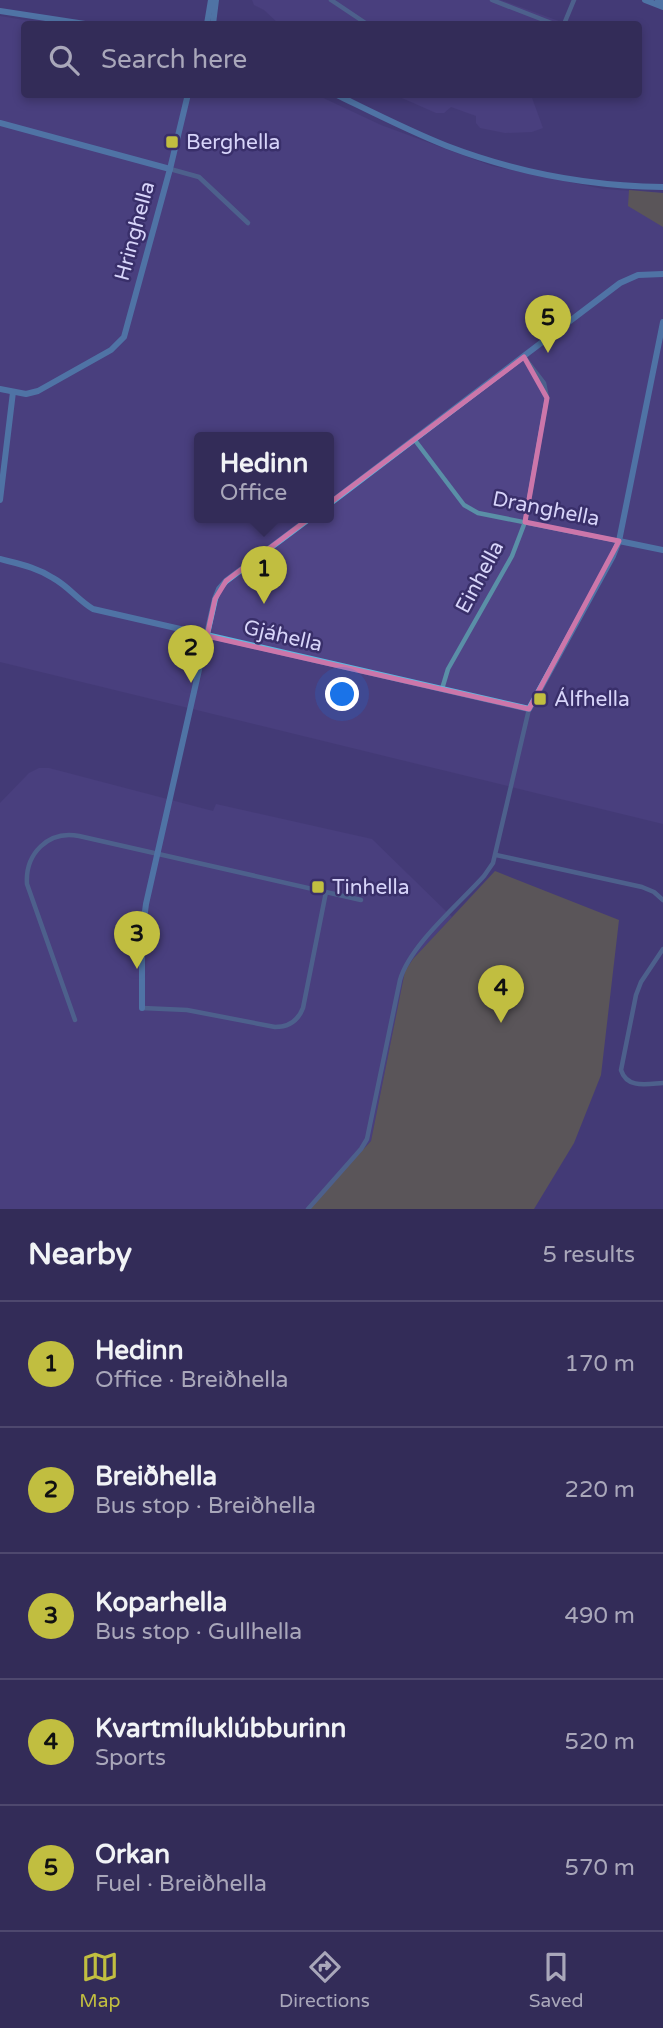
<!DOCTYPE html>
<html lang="en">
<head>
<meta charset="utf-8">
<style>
	:root { --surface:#332c58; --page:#3b345e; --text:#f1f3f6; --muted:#a9a7ba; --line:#4e486e; --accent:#c1be40 }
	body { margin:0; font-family:"Varela Round",sans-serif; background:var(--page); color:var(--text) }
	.you { position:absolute; left:343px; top:695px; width:24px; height:24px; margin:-18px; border:5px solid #fff; border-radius:50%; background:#1a73e8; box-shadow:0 0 0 10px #1a73e833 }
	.badge { display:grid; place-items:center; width:46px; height:46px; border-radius:50%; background:var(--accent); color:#111; font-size:23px; font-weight:700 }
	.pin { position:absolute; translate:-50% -58px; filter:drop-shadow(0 2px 4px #0008) }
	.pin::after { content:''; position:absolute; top:37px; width:24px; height:21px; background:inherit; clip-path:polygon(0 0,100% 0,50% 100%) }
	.popup { position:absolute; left:194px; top:432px; width:140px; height:91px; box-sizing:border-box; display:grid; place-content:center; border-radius:7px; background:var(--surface); filter:drop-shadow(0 2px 5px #0005); font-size:23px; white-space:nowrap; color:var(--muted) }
	.popup b { font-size:26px; color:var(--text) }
	.popup::after { content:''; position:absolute; left:50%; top:100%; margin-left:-14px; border:14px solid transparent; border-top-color:var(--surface) }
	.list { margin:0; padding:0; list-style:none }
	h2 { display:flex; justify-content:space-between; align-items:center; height:91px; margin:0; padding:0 28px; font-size:30px }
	h2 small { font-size:23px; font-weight:400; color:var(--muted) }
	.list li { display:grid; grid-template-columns:46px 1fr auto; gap:21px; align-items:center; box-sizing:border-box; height:126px; padding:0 28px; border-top:2px solid var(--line) }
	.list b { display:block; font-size:26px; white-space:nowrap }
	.list p { margin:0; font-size:23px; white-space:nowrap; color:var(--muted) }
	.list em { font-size:23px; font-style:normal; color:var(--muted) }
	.icon { flex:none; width:38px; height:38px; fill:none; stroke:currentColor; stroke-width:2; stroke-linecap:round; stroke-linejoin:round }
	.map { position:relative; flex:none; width:663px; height:1209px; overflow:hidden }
	.search { position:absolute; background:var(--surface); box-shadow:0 4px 10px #0003; left:21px; right:21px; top:21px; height:77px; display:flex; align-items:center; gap:18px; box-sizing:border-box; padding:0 24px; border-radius:7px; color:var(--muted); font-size:26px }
	.sheet { height:721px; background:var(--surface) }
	nav { display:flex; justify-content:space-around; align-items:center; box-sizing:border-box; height:98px; border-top:2px solid var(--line); background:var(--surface); font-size:19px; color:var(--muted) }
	nav a { display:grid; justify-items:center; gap:4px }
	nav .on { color:var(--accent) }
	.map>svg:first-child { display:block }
	.built { fill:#504587; fill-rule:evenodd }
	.green { fill:#767536 }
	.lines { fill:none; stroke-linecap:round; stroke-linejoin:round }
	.street { stroke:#5a8fa7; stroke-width:4.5 }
	.secondary { stroke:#5eb8de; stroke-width:6 }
	.marked { fill:none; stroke:#cc76aa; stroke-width:5; stroke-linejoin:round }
	.poi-dot { fill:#c1be40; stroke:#392f6a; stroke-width:2.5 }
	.labels { text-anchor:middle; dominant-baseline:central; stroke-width:5; stroke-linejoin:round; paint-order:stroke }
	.poi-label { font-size:21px; fill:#d7d4f9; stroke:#392f6a; text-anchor:start }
	.street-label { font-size:21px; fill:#d7d4f9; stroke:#392f6a }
</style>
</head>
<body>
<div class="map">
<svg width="663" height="1209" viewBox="0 0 663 1209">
	<rect width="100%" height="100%" fill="#443a76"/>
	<g class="built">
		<polygon points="252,0 501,0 567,24 279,24 264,10 254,5"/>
		<path d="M 0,16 L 48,24 L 24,24 L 24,94 L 317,95 L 381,125 L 492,166 L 603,189 L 663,193 L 663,824 L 0,662 ZM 199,438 L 329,438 L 329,518 L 199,518 Z"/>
		<polygon points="395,95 531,95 543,128 532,132 505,133 480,128 476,123 476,116 451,107 444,113 436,113"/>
		<polygon points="39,768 49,768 213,811 216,804 372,839 452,917 413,959 405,971 371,1141 308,1209 0,1209 0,803 29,773"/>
	</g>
	<g class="green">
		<polygon points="629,190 663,193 663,227 628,206"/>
		<polygon points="495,871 619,920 601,1075 574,1143 534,1209 308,1209 371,1141 405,971 413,959"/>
	</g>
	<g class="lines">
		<g class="street">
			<polyline points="331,0 367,24"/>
			<polyline points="492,0 554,24"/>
			<polyline points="564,24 574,0"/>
			<polyline points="170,169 199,177 248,223"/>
			<polyline points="414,439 464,505 478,513 619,541"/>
			<polyline points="442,689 448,669 512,556 525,522 547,398 544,383 524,357"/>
			<polyline points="496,855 642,887 654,892 663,900"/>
			<path d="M 663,949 L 641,982 L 636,995 L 621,1070 C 627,1089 647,1084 663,1083"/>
			<path d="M 142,1008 L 187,1010 L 275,1027 C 289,1027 298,1021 303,1008 L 326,892"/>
			<path d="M 75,1020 L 27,884 C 25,854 48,830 79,836 L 361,900"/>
			<path d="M 308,1209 L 361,1149 L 367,1139 L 400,980 C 410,945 459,904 484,876 L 493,863 L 529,709"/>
		</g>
		<g class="secondary">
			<polyline points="645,0 663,7"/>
			<polyline points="658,0 663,2"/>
			<polyline points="0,11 85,24"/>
			<polyline points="207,24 211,0"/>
			<polyline points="213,24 216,0"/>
			<path d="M 335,94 C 372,112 409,131 447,146 C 515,172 590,186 663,187"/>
			<polyline points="0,123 170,169"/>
			<polyline points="0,389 26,394 38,391 111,350 124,337 170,169 188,94"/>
			<polyline points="0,500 13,392"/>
			<polyline points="329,504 620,283 638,275 663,274"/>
			<polyline points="619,541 663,550"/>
			<path d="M 0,559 C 19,564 36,567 53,578 C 68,586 78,600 93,609 L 529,709 L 613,556 L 619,541 L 663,322"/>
			<polyline points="142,1008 142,934 146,904 215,599 219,589 226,581 310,518"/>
		</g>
	</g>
	<path d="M0 0H663V1209H0ZM 524,357 L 547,398 L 525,522 L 619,541 L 529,709 L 207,636 L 215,599 L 226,581 Z" fill="#443a76" fill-opacity=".55" fill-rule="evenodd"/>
	<path class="marked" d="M 524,357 L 547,398 L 525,522 L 619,541 L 529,709 L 207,636 L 215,599 L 226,581 Z"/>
	<g class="poi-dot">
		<rect x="165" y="135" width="14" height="14" rx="3.5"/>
		<rect x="533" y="692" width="14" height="14" rx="3.5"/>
		<rect x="311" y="880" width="14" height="14" rx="3.5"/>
	</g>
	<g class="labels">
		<g class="poi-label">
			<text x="186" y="142">Berghella</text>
			<text x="554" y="699">Álfhella</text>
			<text x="332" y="887">Tinhella</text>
		</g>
		<g class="street-label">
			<text transform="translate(135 231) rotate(-75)">Hringhella</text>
			<text transform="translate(546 509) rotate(11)">Dranghella</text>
			<text transform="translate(480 577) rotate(-62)">Einhella</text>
			<text transform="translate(283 636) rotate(13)">Gjáhella</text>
		</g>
	</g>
</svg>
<div class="you"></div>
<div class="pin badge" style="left:264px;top:604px">1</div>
<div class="popup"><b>Hedinn</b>Office</div>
<div class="pin badge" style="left:191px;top:683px">2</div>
<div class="pin badge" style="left:137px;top:969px">3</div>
<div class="pin badge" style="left:501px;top:1023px">4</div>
<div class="pin badge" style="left:548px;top:353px">5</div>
<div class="search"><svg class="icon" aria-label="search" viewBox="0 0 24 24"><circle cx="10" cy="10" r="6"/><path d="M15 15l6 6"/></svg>Search here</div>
</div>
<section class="sheet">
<h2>Nearby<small>5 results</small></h2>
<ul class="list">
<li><span class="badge">1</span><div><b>Hedinn</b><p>Office · Breiðhella</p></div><em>170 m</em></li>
<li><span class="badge">2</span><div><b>Breiðhella</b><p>Bus stop · Breiðhella</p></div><em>220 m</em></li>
<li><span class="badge">3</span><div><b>Koparhella</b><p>Bus stop · Gullhella</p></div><em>490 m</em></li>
<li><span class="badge">4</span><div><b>Kvartmíluklúbburinn</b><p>Sports</p></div><em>520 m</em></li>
<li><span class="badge">5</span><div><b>Orkan</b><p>Fuel · Breiðhella</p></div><em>570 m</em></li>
</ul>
</section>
<nav>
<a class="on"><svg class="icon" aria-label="map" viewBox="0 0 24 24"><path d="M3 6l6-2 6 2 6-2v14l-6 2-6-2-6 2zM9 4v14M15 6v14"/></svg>Map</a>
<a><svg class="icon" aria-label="directions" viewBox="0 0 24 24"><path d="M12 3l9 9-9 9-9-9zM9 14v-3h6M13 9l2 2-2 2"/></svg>Directions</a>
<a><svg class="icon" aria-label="saved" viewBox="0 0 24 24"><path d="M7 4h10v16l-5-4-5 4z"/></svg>Saved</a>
</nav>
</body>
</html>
